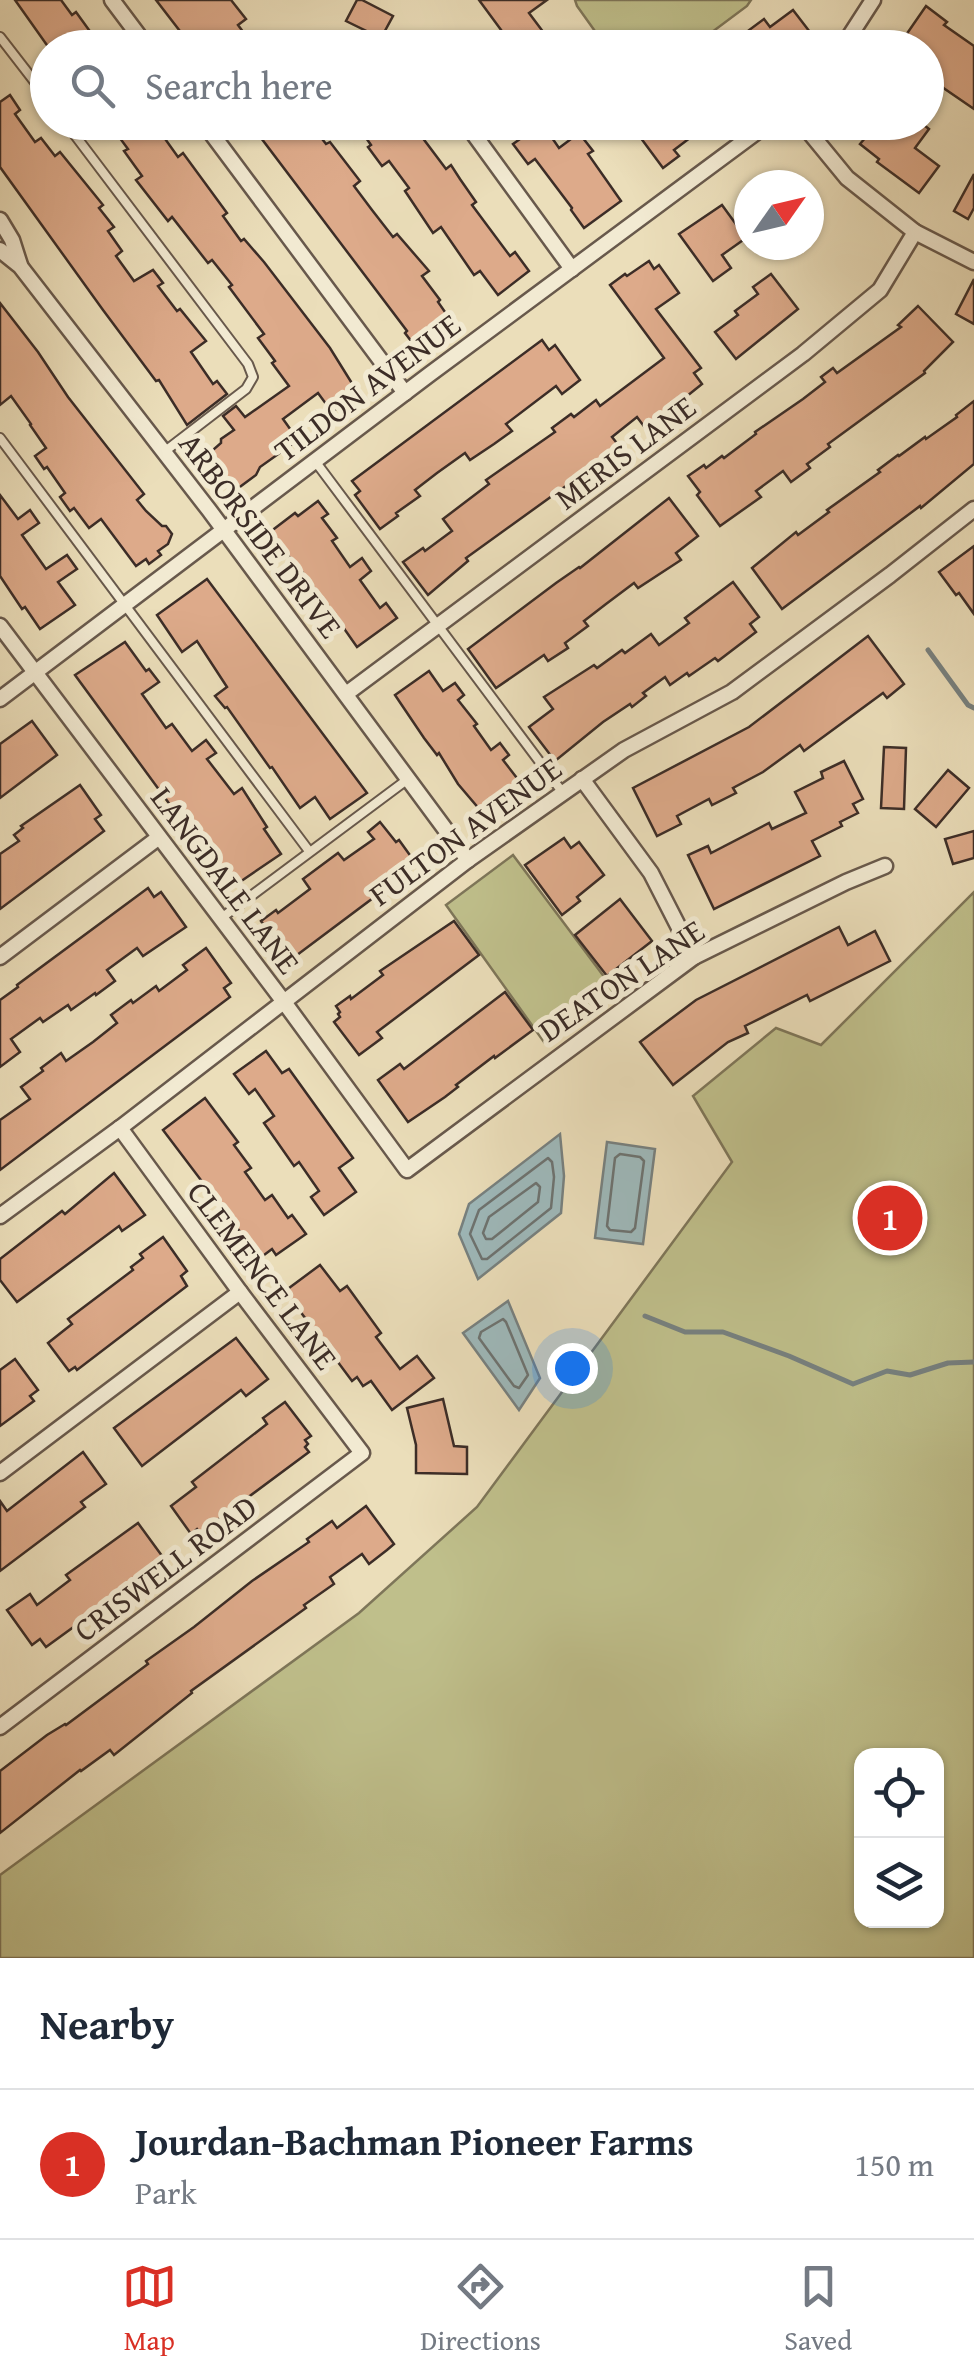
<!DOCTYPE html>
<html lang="en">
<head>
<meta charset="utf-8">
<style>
	:root { --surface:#fff; --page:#f6f6f7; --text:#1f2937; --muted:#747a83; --line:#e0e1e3; --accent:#d93025 }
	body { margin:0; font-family:"Gentium Book Plus",serif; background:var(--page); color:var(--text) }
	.controls { position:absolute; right:30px; bottom:30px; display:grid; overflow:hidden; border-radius:20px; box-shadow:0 2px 8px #0004 }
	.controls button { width:90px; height:90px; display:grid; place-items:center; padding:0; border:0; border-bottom:2px solid var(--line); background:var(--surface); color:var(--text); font:50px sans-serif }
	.compass { position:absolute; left:734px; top:170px; width:90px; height:90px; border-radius:50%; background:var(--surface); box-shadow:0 2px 8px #0004; rotate:56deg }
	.you { position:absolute; left:572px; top:1368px; width:35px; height:35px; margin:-25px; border:8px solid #fff; border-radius:50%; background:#1a73e8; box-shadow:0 0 0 15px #1a73e833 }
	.badge { display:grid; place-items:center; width:65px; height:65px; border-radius:50%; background:var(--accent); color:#fff; font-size:32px; font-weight:700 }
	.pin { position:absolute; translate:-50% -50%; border:5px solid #fff; box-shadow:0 2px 10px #0006 }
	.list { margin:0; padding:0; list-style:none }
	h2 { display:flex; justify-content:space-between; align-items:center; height:130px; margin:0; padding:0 40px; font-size:42px }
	h2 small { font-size:32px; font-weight:400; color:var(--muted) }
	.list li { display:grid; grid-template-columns:65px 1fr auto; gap:30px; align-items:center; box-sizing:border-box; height:150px; padding:0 40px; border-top:2px solid var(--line) }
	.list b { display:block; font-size:38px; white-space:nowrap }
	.list p { margin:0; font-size:32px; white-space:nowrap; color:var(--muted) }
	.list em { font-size:32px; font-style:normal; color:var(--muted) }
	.icon { flex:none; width:55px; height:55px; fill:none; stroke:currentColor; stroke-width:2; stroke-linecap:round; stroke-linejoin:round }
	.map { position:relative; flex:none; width:974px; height:1958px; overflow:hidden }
	.search { position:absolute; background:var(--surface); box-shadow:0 2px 8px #0004; left:30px; right:30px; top:30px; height:110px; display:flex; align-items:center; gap:25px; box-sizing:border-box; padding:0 35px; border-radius:55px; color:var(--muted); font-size:38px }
	.sheet { height:280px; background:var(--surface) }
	nav { display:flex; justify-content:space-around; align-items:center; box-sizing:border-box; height:140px; border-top:2px solid var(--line); background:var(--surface); font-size:28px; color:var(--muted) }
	nav a { display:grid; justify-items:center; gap:5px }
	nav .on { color:var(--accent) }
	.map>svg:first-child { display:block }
	.green { fill:#bfbf8b; stroke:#7e7659; stroke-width:2.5; fill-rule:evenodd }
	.water { fill:#9eb9bb; stroke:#778180; stroke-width:2.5 }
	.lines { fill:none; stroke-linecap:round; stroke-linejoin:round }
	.shore { stroke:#6d7371; stroke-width:2.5 }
	.stream { stroke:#778180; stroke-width:5 }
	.building { fill:#ddaa8a; stroke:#3c2d27; stroke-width:2.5 }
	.lane-casing { stroke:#68594c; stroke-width:12 }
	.street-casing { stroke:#68594c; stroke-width:19 }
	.lane { stroke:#f2ead2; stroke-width:8 }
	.street { stroke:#f2ead2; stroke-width:14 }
	.labels { text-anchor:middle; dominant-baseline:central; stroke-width:10; stroke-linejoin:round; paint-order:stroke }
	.street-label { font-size:32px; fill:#3c2d27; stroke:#f2ead2 }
</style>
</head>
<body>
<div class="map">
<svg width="974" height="1958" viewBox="0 0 974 1958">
	<rect width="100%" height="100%" fill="#ebdeba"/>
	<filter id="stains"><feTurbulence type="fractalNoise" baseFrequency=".002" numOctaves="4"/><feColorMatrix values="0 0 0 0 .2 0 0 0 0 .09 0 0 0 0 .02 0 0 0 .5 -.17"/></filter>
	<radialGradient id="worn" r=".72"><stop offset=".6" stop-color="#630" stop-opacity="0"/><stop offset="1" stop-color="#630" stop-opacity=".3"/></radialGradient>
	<g class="green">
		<polygon points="575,0 751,0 747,6 692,47 607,48 577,6"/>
		<polygon points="513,855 614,990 544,1042 446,905"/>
		<path d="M 974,892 L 974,1958 L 0,1958 L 0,1875 L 359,1613 L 477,1507 L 732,1162 L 693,1096 L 776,1028 L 821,1045 ZM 862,1756 L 936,1756 L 936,1920 L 862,1920 Z"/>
	</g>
	<g class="water">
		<polygon points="560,1134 564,1176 561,1213 478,1279 459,1234 469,1204"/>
		<polygon points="607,1142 655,1149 643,1244 595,1238"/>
		<polygon points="508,1301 540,1378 519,1410 463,1333"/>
	</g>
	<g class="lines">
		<g class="shore">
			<polygon points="620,1154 640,1157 644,1161 635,1228 631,1232 610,1230 607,1226 615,1158"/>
			<polygon points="548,1158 552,1162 554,1177 551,1208 487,1259 482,1259 470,1234 479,1210"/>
			<polygon points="536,1183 540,1187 538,1202 492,1239 486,1239 483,1233 489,1217"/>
			<polygon points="503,1319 506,1322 528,1375 519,1388 514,1386 479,1338 481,1332"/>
		</g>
		<g class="stream">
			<polyline points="928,650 968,705 974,708"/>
			<polyline points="645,1316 685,1332 723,1332 789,1356 853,1384 887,1371 910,1375 948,1363 974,1362"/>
		</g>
	</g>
	<g class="building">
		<polygon points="15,0 61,0 72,15 76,12 102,48 49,48"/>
		<polygon points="156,0 231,0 246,19 238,25 255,48 193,48"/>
		<polygon points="357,0 362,0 393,16 381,38 346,21"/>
		<polygon points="479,0 547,0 529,13 547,37 534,48 494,48 507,38"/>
		<polygon points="926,6 947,22 944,25 974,46 974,109 926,76 926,48 897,48"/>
		<polygon points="793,10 813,36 798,48 725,48 764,19 770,27"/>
		<polygon points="10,95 20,110 15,114 35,142 41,138 55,156 60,152 103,205 99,208 114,227 108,231 122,251 116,256 134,281 153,270 163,283 158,286 177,311 180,309 206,341 191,352 213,384 217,381 227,394 187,425 159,380 156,381 103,310 0,167 0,102"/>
		<polygon points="108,122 153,122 178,157 183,153 227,213 223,216 241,241 244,239 264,262 330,348 358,393 332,412 318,393 283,419 298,440 260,467 256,475 237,489 206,456 221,443 221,439 234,430 223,416 236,406 245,417 289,386 272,363 275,361 258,338 264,334 229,287 232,285 212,260 208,263 172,217 168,221 136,180 142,176 124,151 128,149"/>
		<polygon points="249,122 309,122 326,144 330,142 360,181 354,186 372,210 393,237 397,234 429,271 422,276 440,300 438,302 454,325 418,350 405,333 407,331"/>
		<polygon points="355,122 418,122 426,133 422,137 446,169 451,165 460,179 476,202 472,205 510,256 515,252 529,271 498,295 480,271 474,275 441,227 433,233 405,191 409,188 389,161 382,166 368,147 371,145"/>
		<polygon points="507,122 541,122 559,148 579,133 593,151 588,154 621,201 584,228 571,210 572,208 535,159 528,164 513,144 520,139"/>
		<polygon points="629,122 711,122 674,150 679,156 663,168"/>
		<polygon points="847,122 920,122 929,129 915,148 939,166 919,193 877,162 879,159 860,144 866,137"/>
		<polygon points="974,174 974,208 968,219 954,211"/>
		<polygon points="722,205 746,238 722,255 731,268 713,281 679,234"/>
		<polygon points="649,261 654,269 659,265 679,293 656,309 701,368 694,373 702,384 646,429 637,417 612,437 620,447 466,558 468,561 428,595 403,562 423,548 425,551 452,531 443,519 489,484 486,480 555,432 552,428 571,414 574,417 596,400 600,406 664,358 610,285 625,274 627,276"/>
		<polygon points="771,274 798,309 736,359 715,332 738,315 735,311 758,294 753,287"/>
		<polygon points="974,279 974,324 956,314"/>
		<polygon points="0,303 38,352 68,397 144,494 137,500 146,511 162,526 166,526 172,534 168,544 158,551 161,555 149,564 146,559 136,566 101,519 89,528 74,508 70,511 60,497 65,493 47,467 44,469 35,456 46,448 30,425 31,424 11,396 0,405"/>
		<polygon points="918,306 953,342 924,371 925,373 828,444 830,447 807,464 810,468 791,482 783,471 756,491 761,497 720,526 697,495 700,492 688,476 704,465 706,468 722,456 724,458 756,434 755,432 803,399 825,382 821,377 833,368 837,373 901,327 898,325"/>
		<polygon points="542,340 549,350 555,345 580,380 562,394 556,386 506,424 512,431 494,444 470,460 465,453 437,473 415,490 420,496 396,513 398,516 380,529 355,495 360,491 352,481"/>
		<polygon points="974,401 974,464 921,508 920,506 782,609 752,568 796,532 798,535 829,512 827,510 880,472 878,470 898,455 899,456 925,437 926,439 957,417 956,415"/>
		<polygon points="0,495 18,519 30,510 39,523 22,535 46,569 67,555 77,569 58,582 75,605 40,629 25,607 22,609 0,576"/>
		<polygon points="669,498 698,536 676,553 681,560 638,588 634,583 606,604 584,621 588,626 565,643 568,648 548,661 544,655 496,688 468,649 556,583 579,567 580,568"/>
		<polygon points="318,501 328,514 322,518 337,538 332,541 350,567 362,558 371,571 360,580 380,608 386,603 397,618 357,647 329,607 327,608 298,566 297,567 270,532 295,513 298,516"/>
		<polygon points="974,546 974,614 959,593 956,595 939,572"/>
		<polygon points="207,579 367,793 330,819 315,797 300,808 272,767 270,768 227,707 225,708 215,696 227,687 197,641 182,652 157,615"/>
		<polygon points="733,582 759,617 750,624 756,632 718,661 715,658 689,676 687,673 670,685 665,677 643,693 646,696 632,707 630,704 603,722 555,761 529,727 553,709 544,697 594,665 597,668 622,650 625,653 651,634 659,645 689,623 685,618"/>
		<polygon points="868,636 904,684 887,698 883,693 804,751 800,745 763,772 733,788 736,793 712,805 709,799 677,816 681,824 657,836 633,788 749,727"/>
		<polygon points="125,642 146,671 149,669 159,682 142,694 166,728 172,724 192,751 206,740 216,753 207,759 234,794 242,788 267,827 264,829 281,854 231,888 75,675"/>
		<polygon points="429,671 443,691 455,683 464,695 458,700 477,724 474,726 491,750 500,743 509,755 503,760 520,782 481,811 458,784 439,753 437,755 424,738 395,695"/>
		<polygon points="32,721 57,755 0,798 0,744"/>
		<polygon points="884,747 906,748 904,809 881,808"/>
		<polygon points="844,761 863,799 853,804 858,813 840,822 842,826 812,841 820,856 714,909 688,855 708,846 711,853 769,823 772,829 806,813 795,792 823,778 821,772"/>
		<polygon points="948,770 969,788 936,827 915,809"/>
		<polygon points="80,785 101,815 95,819 104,831 0,909 0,854 19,841 14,835 23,828 21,826"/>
		<polygon points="380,822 396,842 399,840 417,865 372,897 373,898 289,961 261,921 276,910 278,913 310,889 303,879 338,853 344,860 374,839 368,832"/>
		<polygon points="974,831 974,858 953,864 945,839"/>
		<polygon points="564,838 571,848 579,842 604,875 577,897 580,901 562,915 525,865"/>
		<polygon points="148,888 154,897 161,892 186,927 143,956 137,948 107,970 115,981 96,995 95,993 71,1010 68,1005 43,1022 40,1018 11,1039 20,1052 0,1067 0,1000 18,987 17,985"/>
		<polygon points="620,899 652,941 607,976 575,935"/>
		<polygon points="454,921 479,955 377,1032 382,1038 359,1055 334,1022 340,1017 338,1014 340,1012 336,1006 350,996 351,999 383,975 380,971"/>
		<polygon points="839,927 848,945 875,931 890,961 810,1001 807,995 745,1026 748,1033 728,1042 673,1085 640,1042 696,1000"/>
		<polygon points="206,948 231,983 224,988 230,997 0,1170 0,1120 30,1099 21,1087 43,1071 41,1068 61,1053 66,1061 93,1042 117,1023 111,1015 131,1000 133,1003 156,986 159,991 187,970 183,965"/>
		<polygon points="505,992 533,1030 495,1058 494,1056 456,1085 458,1087 445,1097 408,1122 378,1080 400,1064 404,1069"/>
		<polygon points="266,1051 282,1073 289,1069 353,1158 339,1168 356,1192 324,1215 311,1197 319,1191 299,1162 294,1166 264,1123 274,1116 255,1089 249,1094 234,1074"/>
		<polygon points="205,1098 238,1142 234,1145 251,1168 245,1172 265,1200 272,1195 288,1218 292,1215 306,1234 276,1255 272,1249 260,1258 163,1130"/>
		<polygon points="114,1173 145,1215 122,1231 119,1226 17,1302 0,1280 0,1259 62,1211 65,1214"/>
		<polygon points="163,1237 187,1271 181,1276 187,1286 77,1370 75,1367 69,1371 48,1343 72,1324 68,1319 133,1270 131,1267 143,1258 140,1254"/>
		<polygon points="320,1265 340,1291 347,1286 381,1333 376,1337 400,1369 417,1356 434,1378 392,1410 371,1381 363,1386 357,1377 352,1381 285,1291"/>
		<polygon points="236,1338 268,1379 246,1396 241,1390 142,1466 114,1428"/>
		<polygon points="15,1359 38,1390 30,1396 34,1401 0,1426 0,1370"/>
		<polygon points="443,1399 454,1446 467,1447 467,1474 416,1473 416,1445 407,1408"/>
		<polygon points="285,1402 311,1436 305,1440 308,1444 305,1447 309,1452 200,1533 197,1529 191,1534 171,1506 196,1487 192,1482 267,1424 263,1418"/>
		<polygon points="83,1452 106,1484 81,1502 85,1507 0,1571 0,1501 7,1511"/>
		<polygon points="366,1506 394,1544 387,1550 369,1564 362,1554 330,1577 334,1584 304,1605 306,1608 191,1691 192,1693 114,1755 110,1750 81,1771 80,1770 0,1833 0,1771 47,1735 65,1724 66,1725 148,1664 146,1661 194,1627 252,1581 309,1542 307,1539 332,1521 337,1528"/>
		<polygon points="138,1523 165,1560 111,1597 112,1599 46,1647 40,1639 32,1645 7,1610 30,1594 37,1605 70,1580 66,1575"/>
	</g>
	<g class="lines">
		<g class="lane-casing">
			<g id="lane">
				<polyline points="0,37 48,99"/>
				<polyline points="65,122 248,364 253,377 246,389 164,452"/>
				<polyline points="0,438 309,851"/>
				<polyline points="315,461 563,793"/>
				<polyline points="220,919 408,779"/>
			</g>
		</g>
		<g class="street-casing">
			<g id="street">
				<polyline points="112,0 148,48"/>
				<polyline points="842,48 873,0"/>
				<polyline points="203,122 405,393"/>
				<polyline points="465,122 572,269"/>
				<polyline points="801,122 847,178 915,232 974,262"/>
				<polyline points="0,220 12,240 20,265"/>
				<polyline points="0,250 20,266 209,510 468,860"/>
				<polyline points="0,626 284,1002 407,1170 694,957 846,882 885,866"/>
				<polyline points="346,694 803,354 880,290 915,232"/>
				<polyline points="0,699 430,374 770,122"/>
				<polyline points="582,779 651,873 694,957"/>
				<polyline points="0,957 158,838"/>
				<polyline points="0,1216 120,1128 468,860 624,750 732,692 890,575 974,509"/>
				<polyline points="0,1473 240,1292"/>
				<polyline points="0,1727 362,1453 240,1292 120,1128"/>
			</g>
		</g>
		<use href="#lane" class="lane"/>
		<use href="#street" class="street"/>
	</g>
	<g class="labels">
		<g class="street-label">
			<text transform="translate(367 387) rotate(-37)">TILDON AVENUE</text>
			<text transform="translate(625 452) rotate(-37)">MERIS LANE</text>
			<text transform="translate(261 535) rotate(53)">ARBORSIDE DRIVE</text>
			<text transform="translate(465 831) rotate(-36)">FULTON AVENUE</text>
			<text transform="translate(226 880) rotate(53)">LANGDALE LANE</text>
			<text transform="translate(621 980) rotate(-34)">DEATON LANE</text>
			<text transform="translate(263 1275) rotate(53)">CLEMENCE LANE</text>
			<text transform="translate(165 1568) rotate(-37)">CRISWELL ROAD</text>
		</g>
	</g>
	<rect width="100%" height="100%" filter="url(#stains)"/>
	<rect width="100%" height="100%" fill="url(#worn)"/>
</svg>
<div class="controls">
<button><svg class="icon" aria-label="locate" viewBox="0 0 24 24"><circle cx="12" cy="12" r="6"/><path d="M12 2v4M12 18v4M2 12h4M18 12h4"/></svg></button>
<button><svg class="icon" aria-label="layers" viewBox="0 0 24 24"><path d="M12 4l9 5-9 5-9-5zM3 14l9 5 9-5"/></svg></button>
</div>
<svg class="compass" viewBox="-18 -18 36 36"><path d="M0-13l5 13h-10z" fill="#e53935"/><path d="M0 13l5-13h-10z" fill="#747a83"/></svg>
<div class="you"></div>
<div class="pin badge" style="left:890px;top:1218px">1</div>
<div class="search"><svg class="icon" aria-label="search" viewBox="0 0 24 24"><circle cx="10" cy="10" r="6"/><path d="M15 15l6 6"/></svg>Search here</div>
</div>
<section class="sheet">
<h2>Nearby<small></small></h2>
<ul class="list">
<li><span class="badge">1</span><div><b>Jourdan-Bachman Pioneer Farms</b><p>Park</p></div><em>150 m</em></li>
</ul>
</section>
<nav>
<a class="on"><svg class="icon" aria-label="map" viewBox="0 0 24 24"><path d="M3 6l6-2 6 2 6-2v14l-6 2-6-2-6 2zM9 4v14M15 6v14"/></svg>Map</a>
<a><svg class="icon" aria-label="directions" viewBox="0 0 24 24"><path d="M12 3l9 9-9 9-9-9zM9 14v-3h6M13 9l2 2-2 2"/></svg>Directions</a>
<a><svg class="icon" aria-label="saved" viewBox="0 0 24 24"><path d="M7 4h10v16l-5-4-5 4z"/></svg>Saved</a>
</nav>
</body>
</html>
